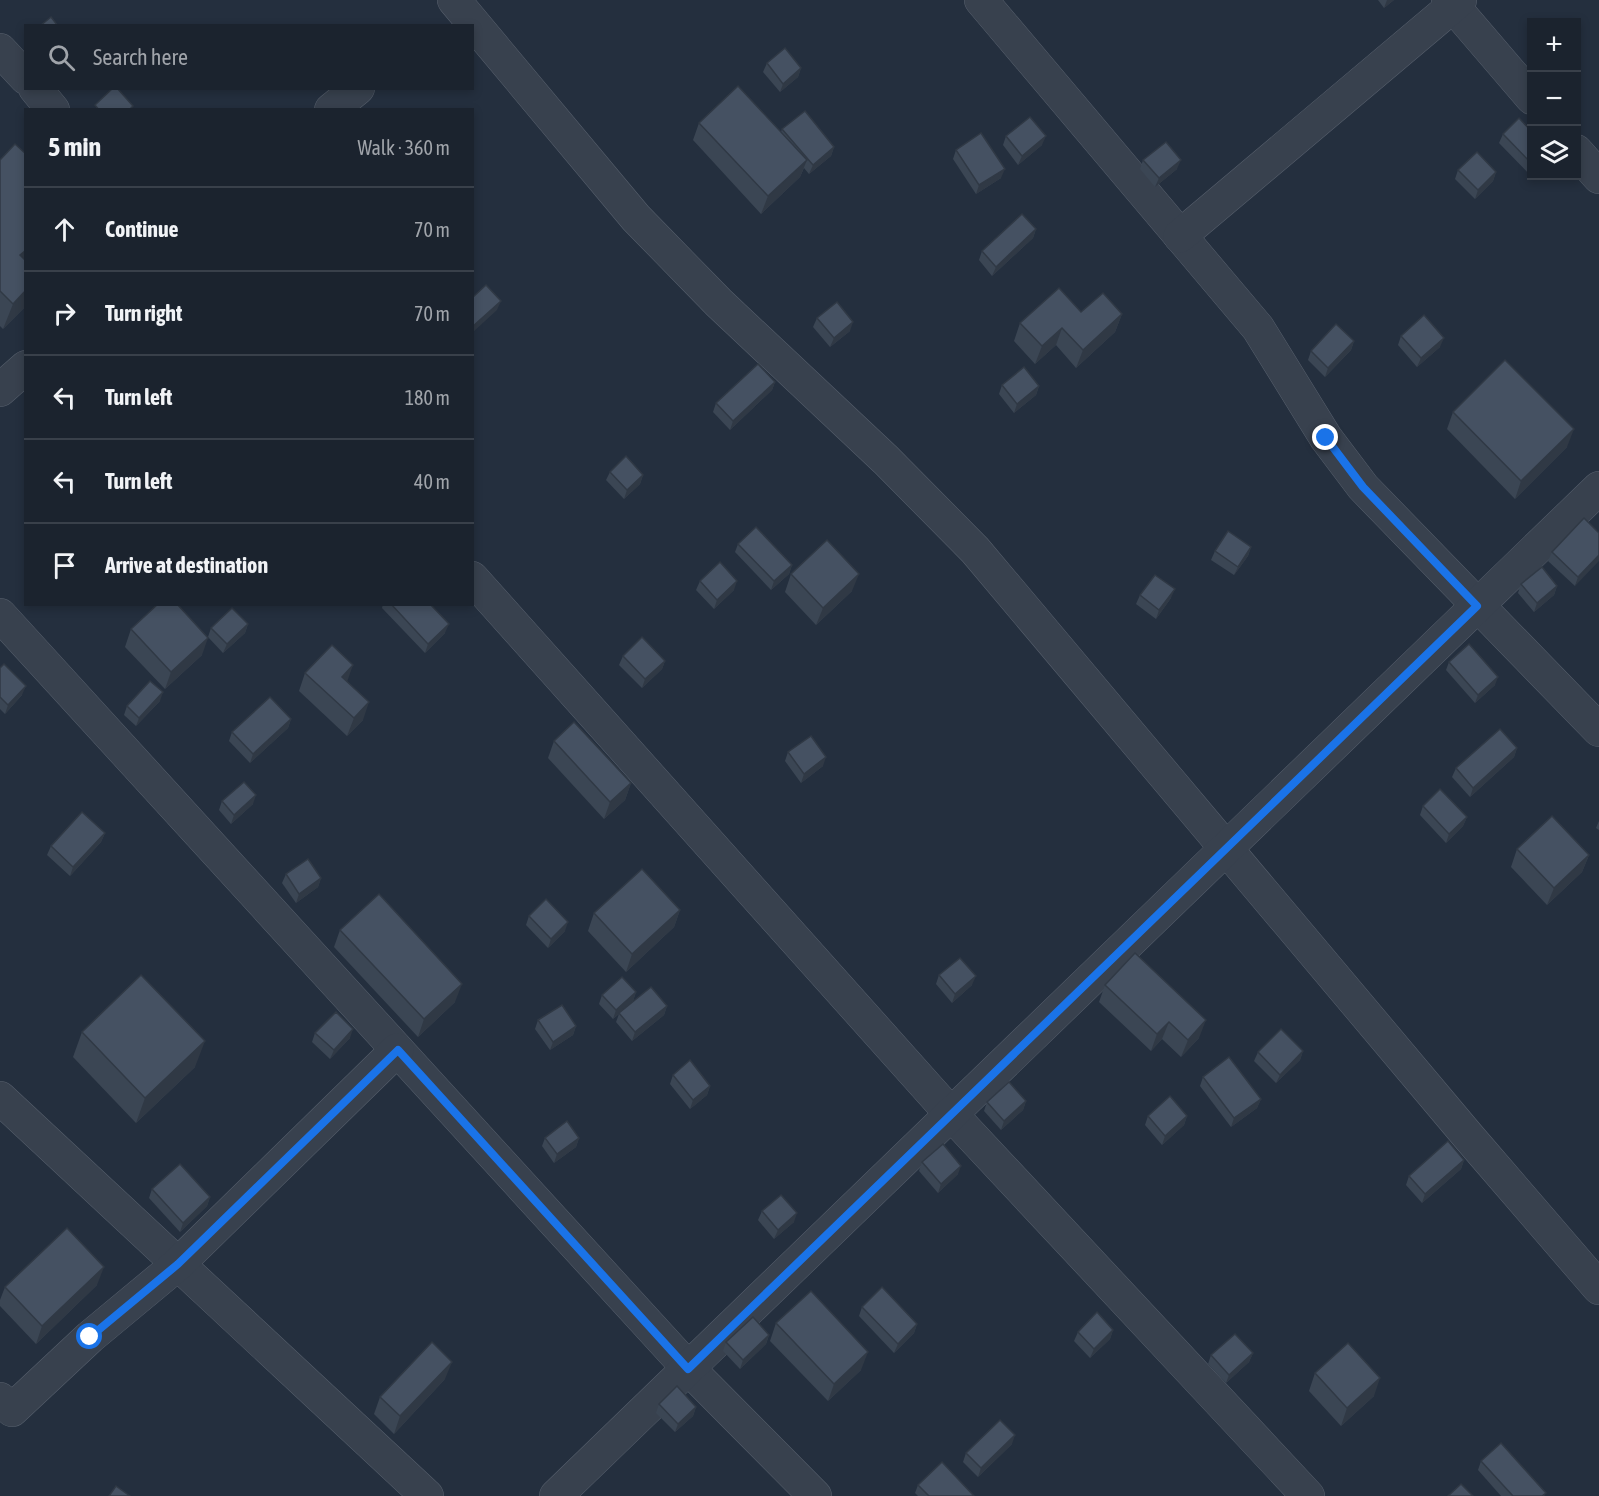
<!DOCTYPE html>
<html lang="en">
<head>
<meta charset="utf-8">
<style>
	:root { --surface:#1b232e; --page:#282f3a; --text:#f1f3f6; --muted:#a0a4aa; --line:#39404a }
	body { margin:0; font-family:"Asap Condensed",sans-serif; background:var(--page); color:var(--text) }
	.controls { position:absolute; right:18px; top:18px; display:grid; overflow:hidden; border-radius:0px; box-shadow:0 3px 9px #0003 }
	.controls button { width:54px; height:54px; display:grid; place-items:center; padding:0; border:0; border-bottom:2px solid var(--line); background:var(--surface); color:var(--text); font:30px sans-serif }
	.stop { position:absolute; width:18px; height:18px; margin:-14px; border:4px solid #1a73e8; border-radius:50%; background:#fff }
	.stop.end { background:#1a73e8; border-color:#fff; box-shadow:0 2px 6px #0008 }
	.list { margin:0; padding:0; list-style:none }
	h2 { display:flex; justify-content:space-between; align-items:center; height:78px; margin:0; padding:0 24px; font-size:26px }
	h2 small { font-size:20px; font-weight:400; color:var(--muted) }
	.list li { display:grid; grid-template-columns:39px 1fr auto; gap:18px; align-items:center; box-sizing:border-box; height:84px; padding:0 24px; border-top:2px solid var(--line) }
	.list b { display:block; font-size:22px; white-space:nowrap }
	.list em { font-size:20px; font-style:normal; color:var(--muted) }
	.icon { flex:none; width:33px; height:33px; fill:none; stroke:currentColor; stroke-width:2; stroke-linecap:round; stroke-linejoin:round }
	.map { position:relative; flex:none; width:1599px; height:1496px; overflow:hidden }
	.search { position:absolute; background:var(--surface); box-shadow:0 3px 9px #0003; left:24px; top:24px; width:450px; height:66px; display:flex; align-items:center; gap:15px; box-sizing:border-box; padding:0 21px; border-radius:0px; color:var(--muted); font-size:22px }
	.panel { position:absolute; background:var(--surface); box-shadow:0 3px 9px #0003; left:24px; top:108px; width:450px; height:498px; border-radius:0px }
	.map>svg:first-child { display:block }
	.lines { fill:none; stroke-linecap:round; stroke-linejoin:round }
	.minor-casing { stroke:#565f6c; stroke-width:34 }
	.minor { stroke:#38414e; stroke-width:33 }
	.wall { fill:#3b4654 }
	.shaded-wall { fill:#303945 }
	.building { fill:#455162; stroke:#303945; stroke-width:1.5 }
	.route { stroke:#1a73e8; stroke-width:8 }
</style>
</head>
<body>
<div class="map">
<svg width="1599" height="1496" viewBox="0 0 1599 1496">
	<rect width="100%" height="100%" fill="#242f3e"/>
	<g class="lines">
		<g class="minor-casing">
			<g id="minor">
				<polyline points="454,0 636,218 719,303 886,460 975,550 1468,1136 1599,1288"/>
				<polyline points="981,0 1258,328 1326,438 1363,487 1599,730"/>
				<polyline points="1448,0 1532,98"/>
				<polyline points="0,50 26,78"/>
				<polyline points="35,88 53,110"/>
				<polyline points="331,110 358,88"/>
				<polyline points="1576,151 1599,177"/>
				<polyline points="1180,236 1460,0"/>
				<polyline points="0,390 26,367"/>
				<polyline points="472,578 952,1115 1308,1496"/>
				<polyline points="0,615 689,1369 815,1496"/>
				<polyline points="0,1098 427,1496"/>
				<polyline points="0,1399 12,1410 90,1337 178,1264 397,1050"/>
				<polyline points="556,1496 1599,488"/>
			</g>
		</g>
		<use href="#minor" class="minor"/>
	</g>
	<g class="wall">
		<polygon points="1378,0 1394,0 1384,8"/>
		<polygon points="767,63 801,68 798,77 780,92 763,72"/>
		<polygon points="699,123 781,132 782,129 834,147 831,156 809,174 804,168 800,177 761,214 693,140"/>
		<polygon points="1532,132 1532,176 1540,176 1535,180 1499,143 1503,134"/>
		<polygon points="1006,136 1042,145 1018,165 1003,145"/>
		<polygon points="956,150 1001,178 976,194 953,159"/>
		<polygon points="26,154 26,306 3,329 0,326 0,160"/>
		<polygon points="1143,160 1177,169 1155,187 1140,169"/>
		<polygon points="1458,170 1496,172 1493,181 1475,199 1455,179"/>
		<polygon points="1036,229 1033,238 992,276 979,260 982,251"/>
		<polygon points="1081,312 1122,314 1115,332 1076,368 1056,345 1035,364 1014,341 1020,323"/>
		<polygon points="817,318 850,331 830,347 813,327"/>
		<polygon points="1401,336 1440,347 1417,367 1398,345"/>
		<polygon points="1354,341 1351,350 1325,377 1308,360 1311,351"/>
		<polygon points="775,382 772,390 730,430 713,412 716,403"/>
		<polygon points="1002,385 1039,386 1036,395 1014,413 999,394"/>
		<polygon points="1453,412 1567,447 1515,499 1447,429"/>
		<polygon points="610,472 643,475 640,484 624,499 606,480"/>
		<polygon points="1599,533 1575,586 1548,561 1552,552"/>
		<polygon points="738,544 792,565 789,574 771,590 735,552"/>
		<polygon points="1251,547 1248,556 1234,575 1211,560 1215,551"/>
		<polygon points="791,574 852,591 816,625 785,592"/>
		<polygon points="700,581 734,590 714,609 696,590"/>
		<polygon points="1521,584 1557,586 1554,595 1534,612 1518,593"/>
		<polygon points="1140,595 1171,598 1156,619 1136,604"/>
		<polygon points="383,604 430,604 445,633 425,653 382,608"/>
		<polygon points="248,624 245,633 223,653 208,637 211,628"/>
		<polygon points="131,629 202,655 165,689 125,647"/>
		<polygon points="623,656 665,661 662,669 642,688 619,665"/>
		<polygon points="1449,662 1495,685 1475,703 1446,670"/>
		<polygon points="0,668 22,695 5,714 0,709"/>
		<polygon points="305,673 347,682 363,720 347,736 299,691"/>
		<polygon points="160,701 136,726 124,715 127,706"/>
		<polygon points="291,719 288,728 250,763 229,741 232,732"/>
		<polygon points="554,741 631,783 625,800 604,819 548,758"/>
		<polygon points="1517,748 1514,757 1470,797 1452,777 1456,768"/>
		<polygon points="788,752 823,766 801,783 785,761"/>
		<polygon points="222,801 253,804 231,824 219,810"/>
		<polygon points="1423,806 1467,817 1463,826 1446,843 1420,815"/>
		<polygon points="1599,821 1599,830 1596,828"/>
		<polygon points="105,833 101,842 70,876 47,855 51,846"/>
		<polygon points="1517,849 1589,855 1582,872 1547,905 1511,867"/>
		<polygon points="286,874 321,878 318,887 296,903 282,883"/>
		<polygon points="680,910 674,927 626,972 588,931 594,913"/>
		<polygon points="529,916 565,931 548,948 526,925"/>
		<polygon points="340,930 455,1002 418,1037 334,947"/>
		<polygon points="939,975 972,985 952,1003 936,984"/>
		<polygon points="1105,985 1199,1038 1181,1057 1162,1039 1151,1051 1099,1002"/>
		<polygon points="636,992 633,1001 667,1006 664,1015 632,1041 616,1022 619,1014 613,1019 599,1004 602,995"/>
		<polygon points="538,1020 576,1026 573,1035 550,1050 535,1029"/>
		<polygon points="82,1032 195,1067 136,1123 73,1057"/>
		<polygon points="315,1033 350,1038 330,1059 312,1042"/>
		<polygon points="1303,1051 1300,1060 1276,1083 1254,1061 1258,1052"/>
		<polygon points="673,1075 710,1086 707,1095 690,1109 670,1084"/>
		<polygon points="1203,1077 1261,1099 1257,1108 1231,1127 1200,1086"/>
		<polygon points="1026,1101 1023,1110 1001,1130 984,1111 987,1102"/>
		<polygon points="1148,1116 1187,1116 1184,1125 1162,1145 1145,1125"/>
		<polygon points="545,1138 579,1138 576,1147 554,1163 542,1146"/>
		<polygon points="1464,1160 1461,1169 1422,1203 1406,1185 1409,1176"/>
		<polygon points="922,1162 958,1174 938,1193 919,1171"/>
		<polygon points="152,1189 210,1197 207,1206 180,1232 149,1198"/>
		<polygon points="762,1211 794,1222 774,1239 758,1220"/>
		<polygon points="97,1285 36,1344 0,1306 0,1300 5,1287"/>
		<polygon points="862,1307 917,1324 914,1333 894,1353 859,1316"/>
		<polygon points="776,1323 861,1370 828,1401 770,1341"/>
		<polygon points="1113,1330 1110,1339 1090,1358 1074,1341 1078,1332"/>
		<polygon points="769,1335 766,1344 740,1369 723,1351 726,1342"/>
		<polygon points="1253,1353 1249,1362 1226,1383 1208,1364 1211,1355"/>
		<polygon points="1315,1373 1374,1396 1341,1426 1309,1391"/>
		<polygon points="445,1379 394,1434 374,1414 380,1397"/>
		<polygon points="659,1404 696,1407 693,1416 675,1432 656,1413"/>
		<polygon points="1012,1444 978,1477 963,1462 966,1453"/>
		<polygon points="1481,1461 1546,1493 1544,1496 1501,1496 1478,1470"/>
		<polygon points="918,1485 974,1496 918,1496 915,1493"/>
	</g>
	<g class="shaded-wall">
		<polygon points="1387,0 1394,0 1384,8"/>
		<polygon points="801,68 798,77 780,92 783,84"/>
		<polygon points="1046,136 1042,145 1018,165 1022,156"/>
		<polygon points="834,147 831,156 809,174 813,165"/>
		<polygon points="807,160 800,177 761,214 768,196"/>
		<polygon points="1181,160 1177,169 1155,187 1159,178"/>
		<polygon points="1005,169 1001,178 976,194 979,185"/>
		<polygon points="1496,172 1493,181 1475,199 1478,190"/>
		<polygon points="1036,229 1033,238 992,276 996,267"/>
		<polygon points="26,250 26,266 20,255"/>
		<polygon points="26,290 26,306 3,329 13,304"/>
		<polygon points="501,301 497,310 472,333 472,327"/>
		<polygon points="1122,314 1115,332 1076,368 1083,350"/>
		<polygon points="853,322 850,331 830,347 834,338"/>
		<polygon points="1062,328 1056,345 1035,364 1042,346"/>
		<polygon points="1444,338 1440,347 1417,367 1421,358"/>
		<polygon points="1354,341 1351,350 1325,377 1328,368"/>
		<polygon points="775,382 772,390 730,430 733,421"/>
		<polygon points="1039,386 1036,395 1014,413 1017,404"/>
		<polygon points="1574,429 1567,447 1515,499 1521,481"/>
		<polygon points="643,475 640,484 624,499 627,490"/>
		<polygon points="1251,547 1248,556 1234,575 1238,567"/>
		<polygon points="1599,555 1599,561 1575,586 1578,577"/>
		<polygon points="792,565 789,574 771,590 774,581"/>
		<polygon points="859,574 852,591 816,625 823,608"/>
		<polygon points="737,581 734,590 714,609 717,600"/>
		<polygon points="1557,586 1554,595 1534,612 1537,603"/>
		<polygon points="1175,589 1171,598 1156,619 1159,610"/>
		<polygon points="248,624 245,633 223,653 227,644"/>
		<polygon points="449,624 445,633 425,653 428,644"/>
		<polygon points="208,638 202,655 165,689 171,672"/>
		<polygon points="665,661 662,669 642,688 645,679"/>
		<polygon points="353,665 347,682 342,677"/>
		<polygon points="1498,677 1495,685 1475,703 1478,695"/>
		<polygon points="26,686 22,695 5,714 8,705"/>
		<polygon points="163,692 160,701 136,726 139,718"/>
		<polygon points="369,702 363,720 347,736 354,718"/>
		<polygon points="291,719 288,728 250,763 253,754"/>
		<polygon points="1517,748 1514,757 1470,797 1473,788"/>
		<polygon points="826,757 823,766 801,783 804,774"/>
		<polygon points="631,783 625,800 604,819 610,802"/>
		<polygon points="256,795 253,804 231,824 234,815"/>
		<polygon points="1467,817 1463,826 1446,843 1449,834"/>
		<polygon points="105,833 101,842 70,876 73,867"/>
		<polygon points="1589,855 1582,872 1547,905 1554,888"/>
		<polygon points="321,878 318,887 296,903 299,894"/>
		<polygon points="680,910 674,927 626,972 632,954"/>
		<polygon points="568,922 565,931 548,948 551,939"/>
		<polygon points="976,976 972,985 952,1003 955,994"/>
		<polygon points="462,984 455,1002 418,1037 424,1019"/>
		<polygon points="636,992 633,1001 613,1019 616,1010"/>
		<polygon points="667,1006 664,1015 632,1041 635,1032"/>
		<polygon points="1206,1020 1199,1038 1181,1057 1188,1040"/>
		<polygon points="1169,1022 1162,1039 1151,1051 1157,1034"/>
		<polygon points="576,1026 573,1035 550,1050 553,1042"/>
		<polygon points="353,1029 350,1038 330,1059 334,1050"/>
		<polygon points="205,1041 195,1067 136,1123 145,1098"/>
		<polygon points="1303,1051 1300,1060 1276,1083 1280,1075"/>
		<polygon points="710,1086 707,1095 690,1109 693,1100"/>
		<polygon points="1261,1099 1257,1108 1231,1127 1234,1118"/>
		<polygon points="1026,1101 1023,1110 1001,1130 1004,1121"/>
		<polygon points="1187,1116 1184,1125 1162,1145 1165,1136"/>
		<polygon points="579,1138 576,1147 554,1163 557,1154"/>
		<polygon points="1464,1160 1461,1169 1422,1203 1425,1194"/>
		<polygon points="961,1166 958,1174 938,1193 941,1184"/>
		<polygon points="210,1197 207,1206 180,1232 183,1223"/>
		<polygon points="797,1213 794,1222 774,1239 778,1230"/>
		<polygon points="104,1267 97,1285 36,1344 42,1326"/>
		<polygon points="917,1324 914,1333 894,1353 898,1344"/>
		<polygon points="1113,1330 1110,1339 1090,1358 1094,1349"/>
		<polygon points="769,1335 766,1344 740,1369 743,1360"/>
		<polygon points="868,1352 861,1370 828,1401 834,1384"/>
		<polygon points="1253,1353 1249,1362 1226,1383 1229,1375"/>
		<polygon points="452,1362 445,1379 394,1434 400,1416"/>
		<polygon points="1380,1378 1374,1396 1341,1426 1347,1408"/>
		<polygon points="696,1407 693,1416 675,1432 678,1424"/>
		<polygon points="1015,1435 1012,1444 978,1477 981,1468"/>
	</g>
	<g class="building">
		<polygon points="51,17 58,26 40,26"/>
		<polygon points="785,48 801,68 783,84 767,63"/>
		<polygon points="738,86 807,160 768,196 699,123"/>
		<polygon points="113,88 117,88 133,106 129,110 99,110 95,105"/>
		<polygon points="805,111 834,147 813,165 782,129"/>
		<polygon points="1030,117 1046,136 1022,156 1006,136"/>
		<polygon points="1519,118 1532,132 1532,164 1503,134"/>
		<polygon points="981,133 1005,169 979,185 956,150"/>
		<polygon points="1166,142 1181,160 1159,178 1143,160"/>
		<polygon points="15,144 26,154 26,250 20,255 26,261 26,290 13,304 0,291 0,160"/>
		<polygon points="1477,152 1496,172 1478,190 1458,170"/>
		<polygon points="1022,214 1036,229 996,267 982,251"/>
		<polygon points="486,285 501,301 472,327 472,298"/>
		<polygon points="1059,288 1081,312 1103,293 1122,314 1083,350 1062,328 1042,346 1020,323"/>
		<polygon points="837,302 853,322 834,338 817,318"/>
		<polygon points="1424,315 1444,338 1421,358 1401,336"/>
		<polygon points="1336,324 1354,341 1328,368 1311,351"/>
		<polygon points="1505,360 1574,429 1521,481 1453,412"/>
		<polygon points="758,364 775,382 733,421 716,403"/>
		<polygon points="1024,367 1039,386 1017,404 1002,385"/>
		<polygon points="626,456 643,475 627,490 610,472"/>
		<polygon points="1584,518 1599,533 1599,555 1578,577 1552,552"/>
		<polygon points="756,527 792,565 774,581 738,544"/>
		<polygon points="1228,531 1251,547 1238,567 1215,551"/>
		<polygon points="827,540 859,574 823,608 791,574"/>
		<polygon points="720,562 737,581 717,600 700,581"/>
		<polygon points="1542,567 1557,586 1537,603 1521,584"/>
		<polygon points="1155,575 1175,589 1159,610 1140,595"/>
		<polygon points="158,604 177,604 208,638 171,672 131,629"/>
		<polygon points="391,604 430,604 449,624 428,644"/>
		<polygon points="232,608 248,624 227,644 211,628"/>
		<polygon points="642,637 665,661 645,679 623,656"/>
		<polygon points="1469,644 1498,677 1478,695 1449,662"/>
		<polygon points="332,645 353,665 342,677 369,702 354,718 305,673"/>
		<polygon points="4,664 26,686 8,705 0,697 0,668"/>
		<polygon points="150,681 163,692 139,718 127,706"/>
		<polygon points="270,697 291,719 253,754 232,732"/>
		<polygon points="574,722 631,783 610,802 554,741"/>
		<polygon points="1500,729 1517,748 1473,788 1456,768"/>
		<polygon points="811,736 826,757 804,774 788,752"/>
		<polygon points="244,782 256,795 234,815 222,801"/>
		<polygon points="1440,789 1467,817 1449,834 1423,806"/>
		<polygon points="82,812 105,833 73,867 51,846"/>
		<polygon points="1552,816 1589,855 1554,888 1517,849"/>
		<polygon points="308,859 321,878 299,894 286,874"/>
		<polygon points="642,869 680,910 632,954 594,913"/>
		<polygon points="379,894 462,984 424,1019 340,930"/>
		<polygon points="546,899 568,922 551,939 529,916"/>
		<polygon points="1135,953 1206,1020 1188,1040 1169,1022 1157,1034 1105,985"/>
		<polygon points="960,958 976,976 955,994 939,975"/>
		<polygon points="141,975 205,1041 145,1098 82,1032"/>
		<polygon points="622,977 636,992 616,1010 602,995"/>
		<polygon points="651,987 667,1006 635,1032 619,1013"/>
		<polygon points="562,1005 576,1026 553,1042 538,1020"/>
		<polygon points="336,1012 353,1029 334,1050 315,1033"/>
		<polygon points="1281,1029 1303,1051 1280,1075 1258,1052"/>
		<polygon points="1229,1057 1261,1099 1234,1118 1203,1077"/>
		<polygon points="690,1060 710,1086 693,1100 673,1075"/>
		<polygon points="1009,1082 1026,1101 1004,1121 987,1102"/>
		<polygon points="1170,1096 1187,1116 1165,1136 1148,1116"/>
		<polygon points="567,1121 579,1138 557,1154 545,1138"/>
		<polygon points="1448,1141 1464,1160 1425,1194 1409,1176"/>
		<polygon points="943,1144 961,1166 941,1184 922,1162"/>
		<polygon points="180,1164 210,1197 183,1223 152,1189"/>
		<polygon points="781,1195 797,1213 778,1230 762,1211"/>
		<polygon points="67,1228 104,1267 42,1326 5,1287"/>
		<polygon points="882,1287 917,1324 898,1344 862,1307"/>
		<polygon points="811,1291 868,1352 834,1384 776,1323"/>
		<polygon points="1097,1312 1113,1330 1094,1349 1078,1332"/>
		<polygon points="753,1317 769,1335 743,1360 726,1342"/>
		<polygon points="1235,1334 1253,1353 1229,1375 1211,1355"/>
		<polygon points="432,1342 452,1362 400,1416 380,1397"/>
		<polygon points="1348,1343 1380,1378 1347,1408 1315,1373"/>
		<polygon points="677,1386 696,1407 678,1424 659,1404"/>
		<polygon points="1000,1420 1015,1435 981,1468 966,1453"/>
		<polygon points="1501,1443 1546,1493 1542,1496 1513,1496 1481,1461"/>
		<polygon points="942,1462 974,1496 929,1496 918,1485"/>
		<polygon points="1461,1484 1473,1496 1448,1496"/>
		<polygon points="116,1486 130,1496 109,1496"/>
	</g>
	<g class="lines">
		<polyline class="route" points="90,1337 178,1264 398,1050 688,1369 1477,606 1363,487 1326,438"/>
	</g>
</svg>
<div class="controls">
<button>+</button>
<button>−</button>
<button><svg class="icon" aria-label="layers" viewBox="0 0 24 24"><path d="M12 4l9 5-9 5-9-5zM3 14l9 5 9-5"/></svg></button>
</div>
<div class="stop" style="left:90px;top:1337px"></div>
<div class="stop end" style="left:1326px;top:438px"></div>
<div class="search"><svg class="icon" aria-label="search" viewBox="0 0 24 24"><circle cx="10" cy="10" r="6"/><path d="M15 15l6 6"/></svg>Search here</div>
<section class="panel">
<h2>5 min<small>Walk · 360 m</small></h2>
<ul class="list">
<li><svg class="icon" aria-label="ahead" viewBox="0 0 24 24"><path d="M12 20V5M6 11l6-6 6 6"/></svg><div><b>Continue</b></div><em>70 m</em></li>
<li><svg class="icon" aria-label="right" viewBox="0 0 24 24"><path d="M7 20v-9h11M14 6l5 5-5 5"/></svg><div><b>Turn right</b></div><em>70 m</em></li>
<li><svg class="icon" aria-label="left" viewBox="0 0 24 24"><path d="M17 20v-9H6M10 6l-5 5 5 5"/></svg><div><b>Turn left</b></div><em>180 m</em></li>
<li><svg class="icon" aria-label="left" viewBox="0 0 24 24"><path d="M17 20v-9H6M10 6l-5 5 5 5"/></svg><div><b>Turn left</b></div><em>40 m</em></li>
<li><svg class="icon" aria-label="arrive" viewBox="0 0 24 24"><path d="M6 21V4h12l-3 4 3 4H6"/></svg><div><b>Arrive at destination</b></div></li>
</ul>
</section>
</div>
</body>
</html>
